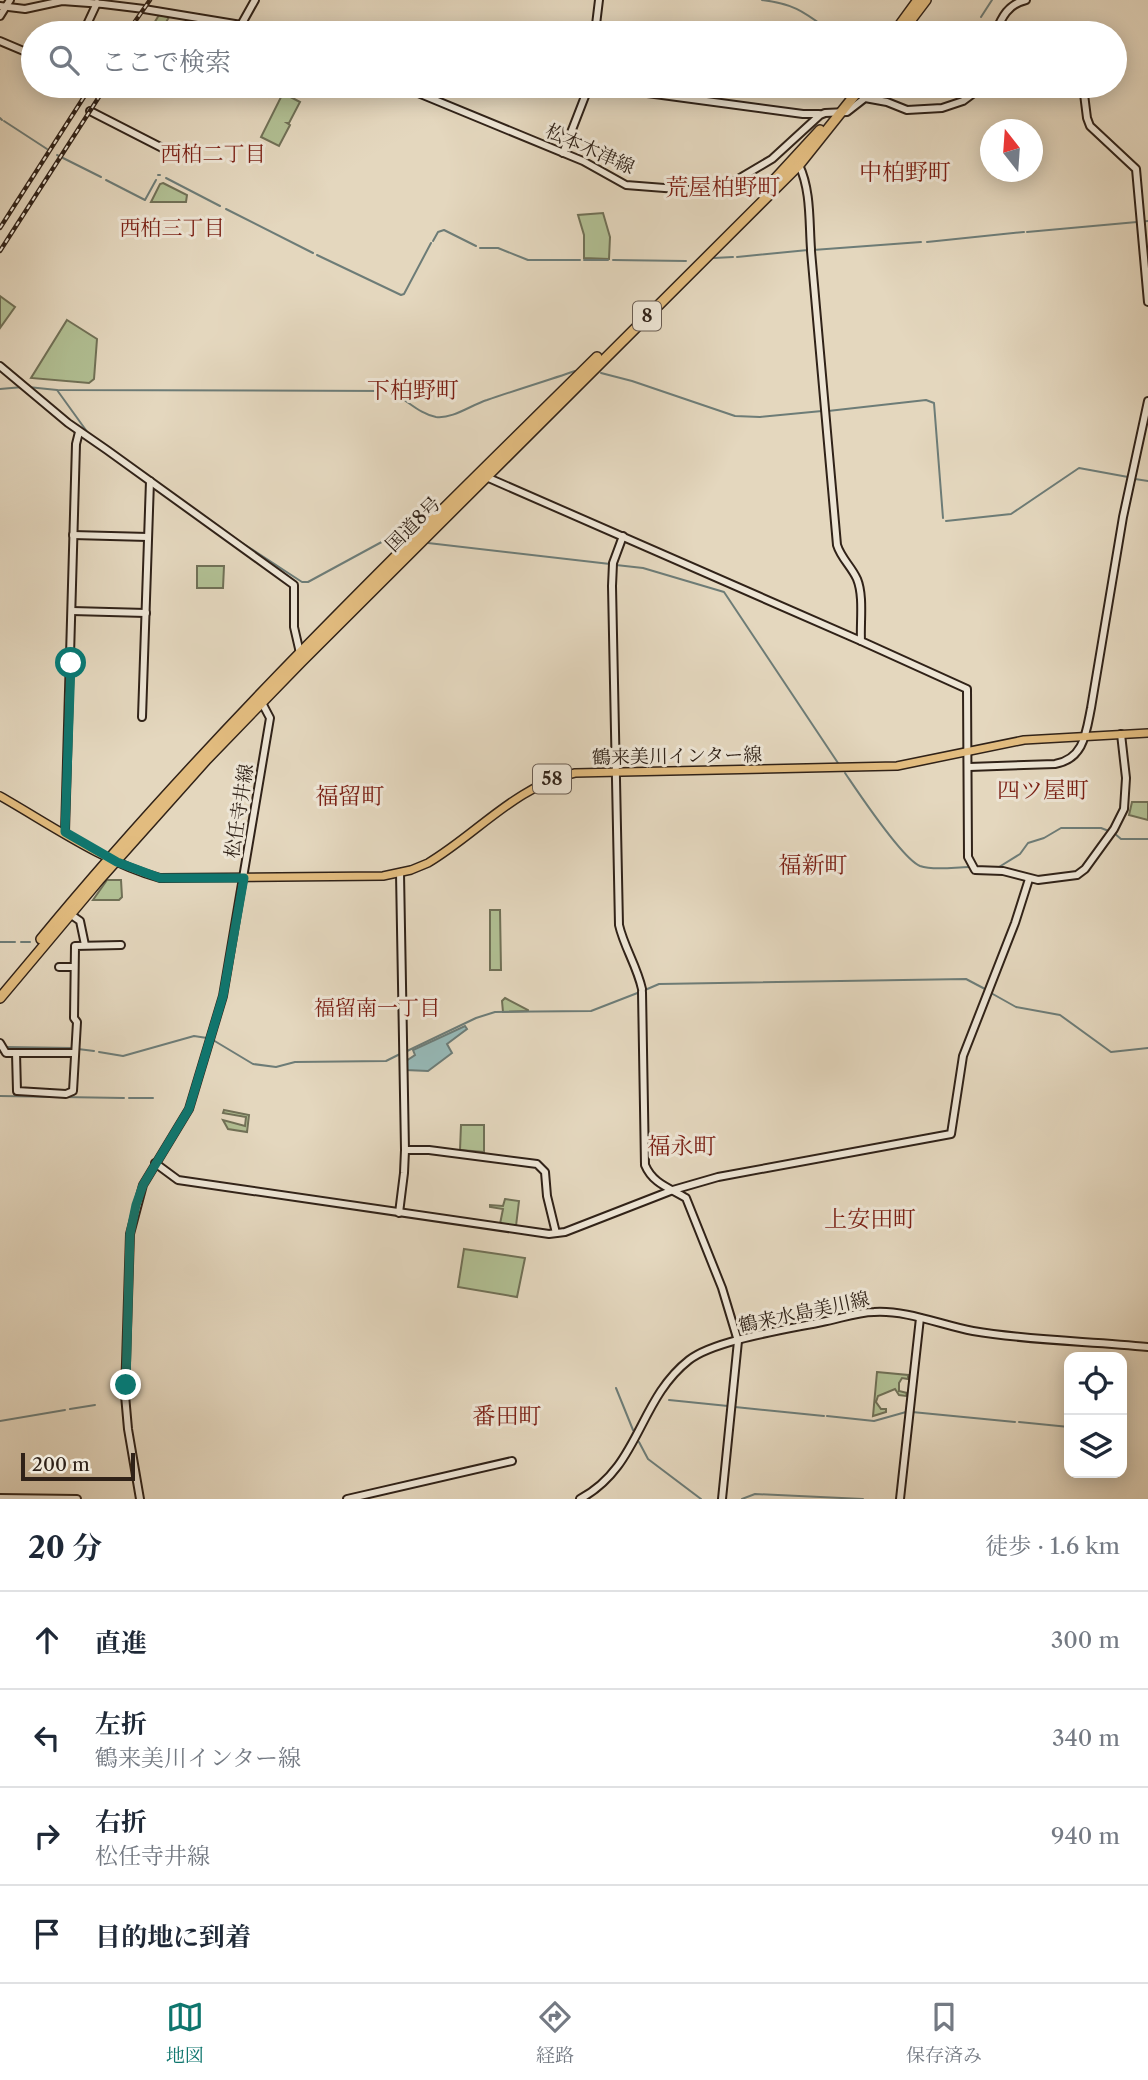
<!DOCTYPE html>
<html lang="ja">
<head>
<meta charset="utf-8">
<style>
	:root { --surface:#fff; --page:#f6f6f7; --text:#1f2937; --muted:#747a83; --line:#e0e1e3; --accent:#0f766e }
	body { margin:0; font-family:"Libre Caslon Text","Noto Serif JP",serif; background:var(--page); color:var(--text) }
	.controls { position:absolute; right:21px; bottom:21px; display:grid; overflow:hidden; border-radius:14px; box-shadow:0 4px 18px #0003 }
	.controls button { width:63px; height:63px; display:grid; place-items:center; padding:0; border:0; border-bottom:2px solid var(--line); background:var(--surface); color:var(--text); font:35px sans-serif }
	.compass { position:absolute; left:980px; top:119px; width:63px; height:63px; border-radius:50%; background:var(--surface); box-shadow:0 4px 18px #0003; rotate:343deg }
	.scale { position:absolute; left:21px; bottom:18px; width:114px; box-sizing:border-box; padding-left:7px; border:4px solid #302218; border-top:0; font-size:19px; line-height:24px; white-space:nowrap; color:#302218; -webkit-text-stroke:5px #ede5d5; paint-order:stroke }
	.stop { position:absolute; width:21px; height:21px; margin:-16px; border:5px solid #0f766e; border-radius:50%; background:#fff }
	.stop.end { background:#0f766e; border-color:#fff; box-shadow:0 2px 7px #0008 }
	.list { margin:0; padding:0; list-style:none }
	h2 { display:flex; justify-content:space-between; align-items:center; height:91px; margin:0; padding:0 28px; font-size:30px }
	h2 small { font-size:23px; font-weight:400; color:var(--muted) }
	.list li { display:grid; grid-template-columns:46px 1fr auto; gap:21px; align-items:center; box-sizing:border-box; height:98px; padding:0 28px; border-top:2px solid var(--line) }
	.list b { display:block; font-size:26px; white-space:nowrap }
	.list p { margin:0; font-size:23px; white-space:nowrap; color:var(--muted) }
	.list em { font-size:23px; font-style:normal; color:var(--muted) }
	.icon { flex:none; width:38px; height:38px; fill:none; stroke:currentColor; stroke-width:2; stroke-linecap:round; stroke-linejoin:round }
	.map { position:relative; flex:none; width:1148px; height:1499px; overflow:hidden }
	.search { position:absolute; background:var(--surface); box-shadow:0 4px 18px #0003; left:21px; right:21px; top:21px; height:77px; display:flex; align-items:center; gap:18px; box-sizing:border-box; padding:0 24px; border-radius:38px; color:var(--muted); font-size:26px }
	.sheet { height:483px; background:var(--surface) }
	nav { display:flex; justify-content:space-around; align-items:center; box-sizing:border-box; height:98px; border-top:2px solid var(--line); background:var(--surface); font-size:19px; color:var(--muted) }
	nav a { display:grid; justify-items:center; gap:4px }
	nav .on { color:var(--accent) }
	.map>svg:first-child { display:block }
	.green { fill:#b1bf93; stroke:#707056; stroke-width:2 }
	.water { fill:#96b8b6; stroke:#6d7c77; stroke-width:2 }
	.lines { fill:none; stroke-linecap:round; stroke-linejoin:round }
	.stream { stroke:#6d7c77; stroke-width:2 }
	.secondary-casing { stroke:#302218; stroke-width:10 }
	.primary-casing { stroke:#302218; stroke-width:10 }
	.highway-casing { stroke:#302218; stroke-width:12 }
	.secondary { stroke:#ede5d5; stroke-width:6 }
	.primary { stroke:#e2bc7f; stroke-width:7 }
	.highway { stroke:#e2bc7f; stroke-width:9 }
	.rail-casing { stroke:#302218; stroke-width:4.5 }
	.rail { stroke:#ede5d5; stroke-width:2; stroke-dasharray:5; stroke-linecap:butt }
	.route { stroke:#0f766e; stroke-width:9 }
	.labels { text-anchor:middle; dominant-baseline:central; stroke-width:6; stroke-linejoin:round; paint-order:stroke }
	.shield { fill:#ede5d5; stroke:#695c51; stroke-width:2 }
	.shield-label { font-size:18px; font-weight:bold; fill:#302218 }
	.street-label { font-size:19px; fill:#302218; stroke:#ede5d5 }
	.neighbourhood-label { font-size:21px; fill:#7a1f14; stroke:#ede5d5 }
	.quarter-label { font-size:23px; fill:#7a1f14; stroke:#ede5d5 }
</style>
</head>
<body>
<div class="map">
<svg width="1148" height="1499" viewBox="0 0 1148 1499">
	<rect width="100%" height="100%" fill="#e4d7be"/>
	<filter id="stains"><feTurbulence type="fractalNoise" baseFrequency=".00286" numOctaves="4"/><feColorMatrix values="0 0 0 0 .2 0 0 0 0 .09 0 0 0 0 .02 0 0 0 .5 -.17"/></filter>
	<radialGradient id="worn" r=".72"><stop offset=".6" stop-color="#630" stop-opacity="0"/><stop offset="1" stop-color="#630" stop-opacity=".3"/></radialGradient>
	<g class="green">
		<polygon points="159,15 169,17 160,33 148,33"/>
		<polygon points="283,93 300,102 289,123 287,123 290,125 279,146 261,137"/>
		<polygon points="163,183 187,195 186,202 151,202 160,184"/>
		<polygon points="603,213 610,237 609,259 584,258 584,235 578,215"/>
		<polygon points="0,296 15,307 0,328"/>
		<polygon points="67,320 97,339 94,379 89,383 31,378"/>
		<polygon points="197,566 224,566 223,588 197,588"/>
		<polygon points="1132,802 1148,802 1148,820 1129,815"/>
		<polygon points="107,880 121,880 122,897 119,900 93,900"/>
		<polygon points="490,910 500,910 501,970 490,970"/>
		<polygon points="505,998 528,1010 528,1011 503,1012 502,1001"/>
		<polygon points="224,1110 249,1115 247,1132 228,1129 223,1120 245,1126 246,1117 223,1113"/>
		<polygon points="461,1125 484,1125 484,1152 460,1150"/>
		<polygon points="505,1199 519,1201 516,1226 500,1224 503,1209 490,1207 490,1205 503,1206"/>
		<polygon points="464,1249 525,1258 517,1297 458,1287"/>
		<polygon points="877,1372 908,1375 908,1379 902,1378 899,1383 899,1391 907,1393 906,1396 899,1395 895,1389 878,1396 876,1402 881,1409 886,1409 886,1412 873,1416"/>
	</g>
	<polygon class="water" points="465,1026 467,1029 447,1044 452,1053 428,1071 406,1070 406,1061 415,1055 413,1050"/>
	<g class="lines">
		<g class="stream">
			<path d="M 762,0 C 796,4 805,13 833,33"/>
			<polyline points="981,17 992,0"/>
			<polyline points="969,33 977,23"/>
			<polyline points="0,118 2,120"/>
			<polyline points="4,121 47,149"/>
			<polyline points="57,155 101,177"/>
			<polyline points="158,175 160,175"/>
			<polyline points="166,178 220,206"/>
			<polyline points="106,180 145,200 156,180"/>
			<polyline points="226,209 313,253"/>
			<polyline points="1027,232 1148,221"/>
			<polyline points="433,241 438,232 444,230 476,246"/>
			<polyline points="927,242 1024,232"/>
			<polyline points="480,248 498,248 528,260 580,260"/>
			<polyline points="813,250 921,242"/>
			<polyline points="317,255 401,295 404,294 431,243"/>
			<polyline points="737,257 808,250"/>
			<polyline points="714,258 733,257"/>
			<polyline points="584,260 608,260"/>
			<polyline points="613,260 686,261"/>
			<polyline points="601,373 632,381 735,416 760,417 822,411"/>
			<path d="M 28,387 L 57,390 L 388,391 C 405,397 418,414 436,417 C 453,419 471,405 487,400 C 516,390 546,381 575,371"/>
			<polyline points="0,389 23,387"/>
			<polyline points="57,390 88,433"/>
			<polyline points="828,411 926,400 934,403 943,518"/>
			<polyline points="133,465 239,541 302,582 308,582 389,538 405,540"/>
			<polyline points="1135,479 1148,481"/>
			<polyline points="946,521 1011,514 1079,468 1128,477"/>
			<polyline points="428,543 610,564"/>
			<polyline points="616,565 643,568 724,592 838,763"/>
			<path d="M 845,773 C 858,792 902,859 920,866 C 934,871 955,867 969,867"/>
			<polyline points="981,867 999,867 1020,854 1028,843 1044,838 1061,828 1101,828 1114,833 1121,839 1148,839"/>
			<polyline points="0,942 15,942"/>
			<polyline points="21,942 30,942"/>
			<polyline points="645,990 659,984 966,979 985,989"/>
			<polyline points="991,993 1016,1007 1060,1015 1111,1052 1148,1048"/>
			<polyline points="213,1040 253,1064 276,1067 295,1062 386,1061 400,1054"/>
			<polyline points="5,1047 73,1048"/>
			<polyline points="78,1049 94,1051"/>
			<polyline points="99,1052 123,1056 194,1036 207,1038"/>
			<polyline points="405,1052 476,1018 495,1012 591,1011 640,992"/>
			<polyline points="0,1096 124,1098"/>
			<polyline points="129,1098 153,1098"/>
			<polyline points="616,1388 633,1430"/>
			<polyline points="669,1400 728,1406"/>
			<polyline points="735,1407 824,1416"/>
			<polyline points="70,1409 95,1405"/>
			<polyline points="912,1412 1015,1422"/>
			<polyline points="827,1416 874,1421 906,1412"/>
			<polyline points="0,1421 65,1410"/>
			<polyline points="1019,1422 1069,1427"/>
			<polyline points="639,1442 648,1459 701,1499"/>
			<polyline points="742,1499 755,1494 863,1499"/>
		</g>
		<g class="secondary-casing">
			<g id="secondary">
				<polyline points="0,6 25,9 62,1 103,4 144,9 241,25 271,33"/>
				<polyline points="0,16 10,0"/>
				<polyline points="241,25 255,0"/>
				<polyline points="83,33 97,3"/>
				<polyline points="595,33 599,0"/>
				<path d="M 995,33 C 1002,17 1008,4 1026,0"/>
				<polyline points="0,41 33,55"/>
				<polyline points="401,86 583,161 626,185 703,191 728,185 772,159 820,115 825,113 847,112 865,98 887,102 907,110 942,108 963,101 983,86"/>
				<polyline points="595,86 803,114 819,114"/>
				<polyline points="1083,86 1087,118 1090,126 1136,169 1148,302"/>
				<polyline points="90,111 174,154"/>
				<polyline points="563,153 589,86"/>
				<path d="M 799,165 C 811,190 809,222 811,249"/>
				<path d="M 811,251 L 837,545 C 841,558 851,566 857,579 C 864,596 860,622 861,641 L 967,689 L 968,857 L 975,870 L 1003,871 L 1038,880 L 1077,875 L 1085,869 L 1114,829 L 1124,809 L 1126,778 L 1121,734"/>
				<polyline points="0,366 68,423 107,450 294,585 294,627 300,653"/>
				<polyline points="484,476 861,641"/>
				<polyline points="73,535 148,537"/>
				<path d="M 623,536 L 613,563 L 612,586 L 619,925 C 624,947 637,966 642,989"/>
				<polyline points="72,611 146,613"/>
				<polyline points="142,717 150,481"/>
				<path d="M 969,767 L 1055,764 C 1084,759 1086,733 1091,708 L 1123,517 L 1148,401"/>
				<polyline points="65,832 76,444 79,432"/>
				<polyline points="70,914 80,921 85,945"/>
				<polyline points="59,967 74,967"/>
				<path d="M 642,992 L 645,1165 C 653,1184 670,1188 686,1198 L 722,1288 L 738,1341 L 722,1499"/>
				<polyline points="0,1043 6,1053 75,1053"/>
				<polyline points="16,1053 17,1091 66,1094 73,1091 77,1022 74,1018 75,946 121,945"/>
				<polyline points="405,1150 429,1150 537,1164 545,1172 547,1196 556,1233"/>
				<polyline points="155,1163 178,1180 549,1234 565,1232 673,1190 718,1177 951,1134 963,1056 1015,923 1029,879"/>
				<polyline points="399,1213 404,1173 405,1150 400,873"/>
				<polyline points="0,1498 77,1499"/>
				<polyline points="140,1499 128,1429 125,1395 130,1234 143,1185 189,1109 223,996 270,718 261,701"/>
				<polyline points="347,1499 512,1461"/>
				<path d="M 580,1499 C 640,1467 638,1400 689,1360 C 714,1340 789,1329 822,1322 C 839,1319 857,1312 874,1312 C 907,1310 941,1325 973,1331 C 1031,1341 1090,1341 1148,1347"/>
				<polyline points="900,1499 920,1318"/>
			</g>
		</g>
		<g class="primary-casing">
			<path id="primary" d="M 0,796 C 51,825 103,862 160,878 L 383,876 L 411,870 L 428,863 C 477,834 517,785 575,773 L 897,766 L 1024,740 L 1148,733"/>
		</g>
		<g class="highway-casing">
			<g id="highway">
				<polyline points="894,33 918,0"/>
				<polyline points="901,33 926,0"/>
				<polyline points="763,192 820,130"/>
				<path d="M 41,939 C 212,732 406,546 597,357"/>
				<polyline points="0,998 99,880 207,759 301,662 799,165 862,86"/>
			</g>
		</g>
		<use href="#secondary" class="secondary"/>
		<use href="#primary" class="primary"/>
		<use href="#highway" class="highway"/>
		<g class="rail-casing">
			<g id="rail">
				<polyline points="127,33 150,0"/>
				<polyline points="0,228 91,86"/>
				<polyline points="0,251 106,86"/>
			</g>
		</g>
		<use href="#rail" class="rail"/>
	</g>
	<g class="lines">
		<polyline class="route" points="71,663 65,832 117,862 160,878 244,878 223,996 189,1109 143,1185 136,1205 130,1234 126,1385"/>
	</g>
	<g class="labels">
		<g class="shield">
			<rect x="633" y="301.5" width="28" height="29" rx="5"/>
			<rect x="533" y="764.5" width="38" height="29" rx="5"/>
		</g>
		<g class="shield-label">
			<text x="647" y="316">8</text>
			<text x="552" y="779">58</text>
		</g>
		<g class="street-label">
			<text transform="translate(590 149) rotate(24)">松本木津線</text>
			<text transform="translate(413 524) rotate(-45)">国道8号</text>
			<text transform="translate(677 756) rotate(-1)">鶴来美川インター線</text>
			<text transform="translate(239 811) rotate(-81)">松任寺井線</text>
			<text transform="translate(804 1312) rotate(-12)">鶴来水島美川線</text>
		</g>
		<g class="neighbourhood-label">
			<text x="213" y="153">西柏二丁目</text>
			<text x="172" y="227">西柏三丁目</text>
			<text x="377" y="1007">福留南一丁目</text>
		</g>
		<g class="quarter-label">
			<text x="905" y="172">中柏野町</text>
			<text x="723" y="187">荒屋柏野町</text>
			<text x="413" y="390">下柏野町</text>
			<text x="1043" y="790">四ツ屋町</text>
			<text x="350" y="796">福留町</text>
			<text x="813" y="865">福新町</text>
			<text x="682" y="1146">福永町</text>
			<text x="870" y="1219">上安田町</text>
			<text x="507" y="1416">番田町</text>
		</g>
	</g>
	<rect width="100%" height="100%" filter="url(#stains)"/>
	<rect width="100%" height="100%" fill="url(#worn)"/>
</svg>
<div class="controls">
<button><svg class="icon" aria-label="locate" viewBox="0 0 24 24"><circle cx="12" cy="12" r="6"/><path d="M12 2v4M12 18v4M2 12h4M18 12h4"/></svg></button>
<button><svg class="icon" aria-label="layers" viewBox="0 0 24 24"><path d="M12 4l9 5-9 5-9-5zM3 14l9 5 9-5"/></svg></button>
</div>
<svg class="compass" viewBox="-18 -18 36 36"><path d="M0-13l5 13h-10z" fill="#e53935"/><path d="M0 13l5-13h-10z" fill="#747a83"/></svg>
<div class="scale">200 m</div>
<div class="stop" style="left:71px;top:663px"></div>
<div class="stop end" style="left:126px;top:1385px"></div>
<div class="search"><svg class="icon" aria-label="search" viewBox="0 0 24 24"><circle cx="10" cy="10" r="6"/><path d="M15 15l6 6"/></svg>ここで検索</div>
</div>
<section class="sheet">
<h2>20 分<small>徒歩 · 1.6 km</small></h2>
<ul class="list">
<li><svg class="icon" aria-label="ahead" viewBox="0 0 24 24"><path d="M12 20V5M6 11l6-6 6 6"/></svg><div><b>直進</b></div><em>300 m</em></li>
<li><svg class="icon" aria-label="left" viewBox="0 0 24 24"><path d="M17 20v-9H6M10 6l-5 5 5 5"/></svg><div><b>左折</b><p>鶴来美川インター線</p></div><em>340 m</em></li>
<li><svg class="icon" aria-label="right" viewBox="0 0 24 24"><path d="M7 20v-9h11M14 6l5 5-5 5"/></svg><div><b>右折</b><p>松任寺井線</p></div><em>940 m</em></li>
<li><svg class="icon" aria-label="arrive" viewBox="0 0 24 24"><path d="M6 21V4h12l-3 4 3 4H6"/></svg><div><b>目的地に到着</b></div></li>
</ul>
</section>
<nav>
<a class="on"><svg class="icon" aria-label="map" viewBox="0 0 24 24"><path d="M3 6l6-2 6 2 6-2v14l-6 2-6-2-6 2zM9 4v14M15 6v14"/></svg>地図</a>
<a><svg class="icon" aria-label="directions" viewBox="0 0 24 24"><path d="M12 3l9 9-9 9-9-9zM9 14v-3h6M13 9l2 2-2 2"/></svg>経路</a>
<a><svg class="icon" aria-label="saved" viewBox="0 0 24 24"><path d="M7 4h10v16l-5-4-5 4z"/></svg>保存済み</a>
</nav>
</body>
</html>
